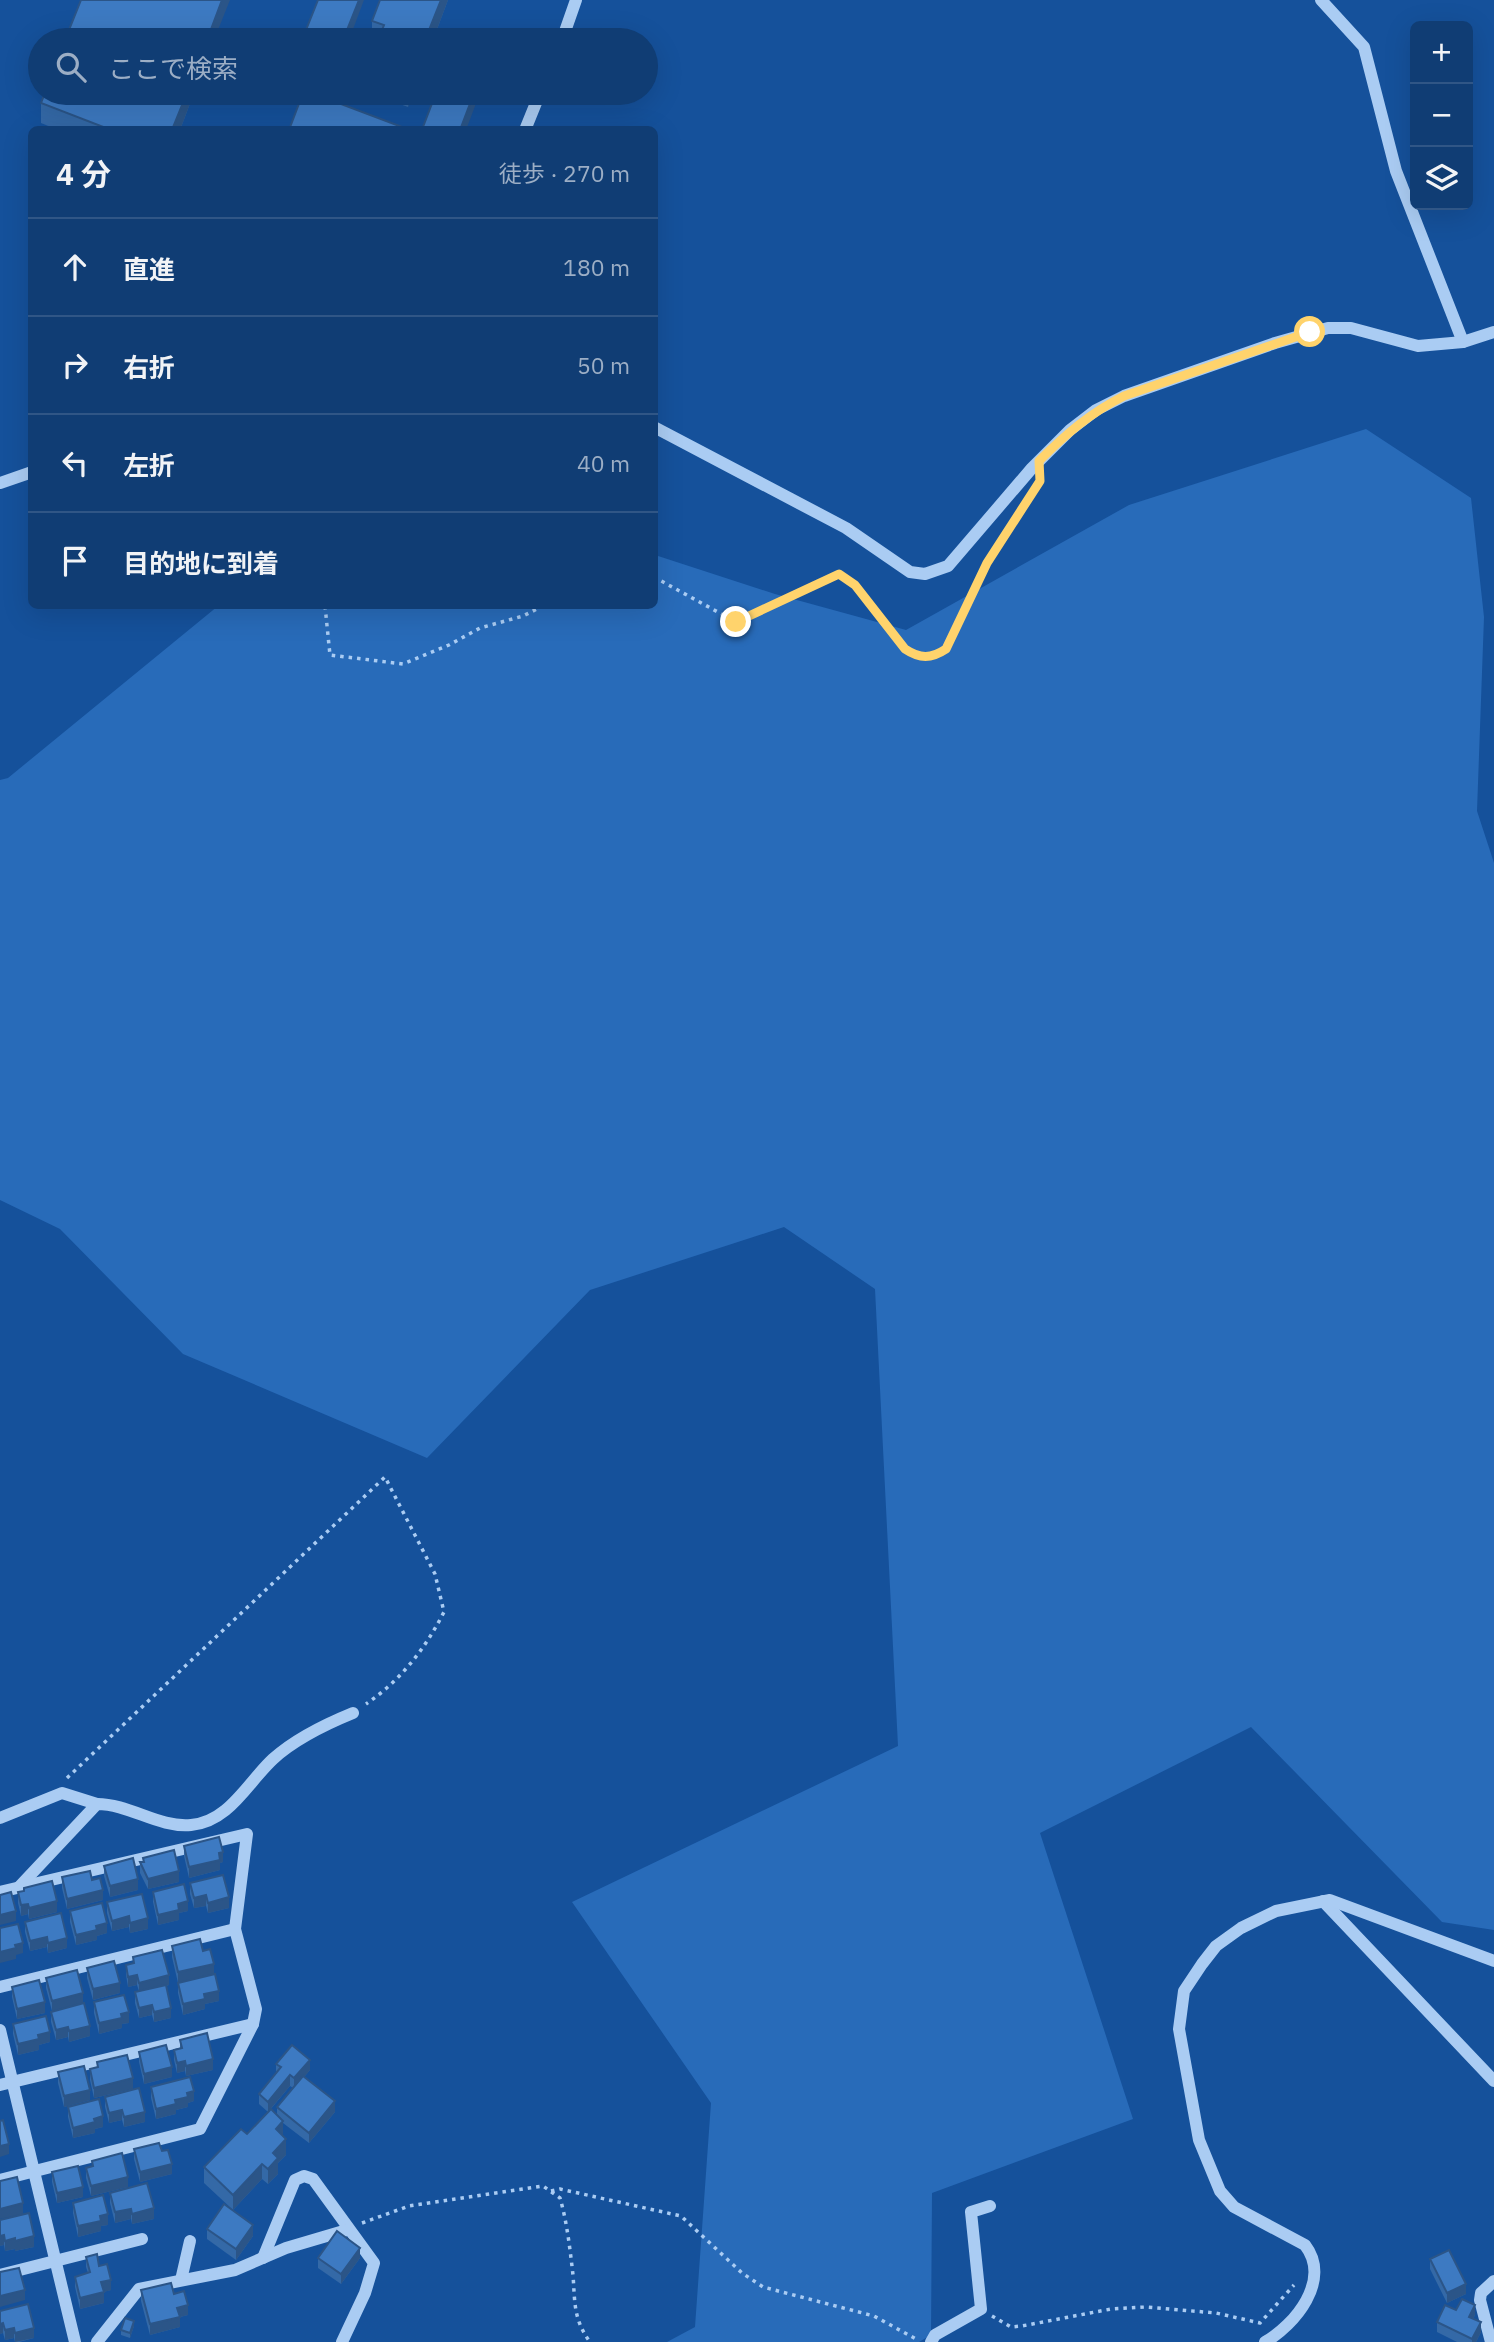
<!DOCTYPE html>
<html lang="ja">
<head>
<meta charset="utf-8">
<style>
	:root { --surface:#103d74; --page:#194479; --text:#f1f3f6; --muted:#9caec5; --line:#305686 }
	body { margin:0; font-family:"IBM Plex Sans","Noto Sans JP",sans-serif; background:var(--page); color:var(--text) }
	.controls { position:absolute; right:21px; top:21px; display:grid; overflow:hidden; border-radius:10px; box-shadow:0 7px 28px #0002 }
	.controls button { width:63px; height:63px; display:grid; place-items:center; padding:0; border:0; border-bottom:2px solid var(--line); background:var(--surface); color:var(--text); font:35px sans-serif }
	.stop { position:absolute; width:21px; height:21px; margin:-16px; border:5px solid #ffd36c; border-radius:50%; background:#fff }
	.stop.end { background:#ffd36c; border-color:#fff; box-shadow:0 2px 7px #0008 }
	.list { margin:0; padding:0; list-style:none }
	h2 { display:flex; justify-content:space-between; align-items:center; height:91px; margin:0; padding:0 28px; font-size:30px }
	h2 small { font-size:23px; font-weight:400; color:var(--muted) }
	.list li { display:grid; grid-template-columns:46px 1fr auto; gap:21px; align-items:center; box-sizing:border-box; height:98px; padding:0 28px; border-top:2px solid var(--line) }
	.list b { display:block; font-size:26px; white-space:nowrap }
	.list em { font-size:23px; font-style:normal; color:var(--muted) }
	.icon { flex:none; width:38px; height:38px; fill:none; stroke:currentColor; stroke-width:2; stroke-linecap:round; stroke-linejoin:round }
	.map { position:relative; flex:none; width:1494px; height:2342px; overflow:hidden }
	.search { position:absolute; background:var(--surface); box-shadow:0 7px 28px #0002; left:28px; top:28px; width:630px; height:77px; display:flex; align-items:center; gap:18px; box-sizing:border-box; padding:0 24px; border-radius:38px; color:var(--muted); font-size:26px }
	.panel { position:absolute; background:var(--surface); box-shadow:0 7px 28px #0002; left:28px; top:126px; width:630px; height:483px; border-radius:10px }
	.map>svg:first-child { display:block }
	.green { fill:#286bb9 }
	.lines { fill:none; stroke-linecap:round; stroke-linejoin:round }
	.path { stroke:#aaccf3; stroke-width:3.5; stroke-dasharray:3.5 5; stroke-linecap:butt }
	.minor { stroke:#aaccf3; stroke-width:12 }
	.wall { fill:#3469a7; fill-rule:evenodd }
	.shaded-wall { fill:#2b5588 }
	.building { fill:#3d7ac2; stroke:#2b5588; stroke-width:2 }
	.route { stroke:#ffd36c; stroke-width:9 }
</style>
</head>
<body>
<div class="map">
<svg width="1494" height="2342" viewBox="0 0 1494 2342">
	<rect width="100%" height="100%" fill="#15519b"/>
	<polygon class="green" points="1366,429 1471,498 1484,617 1477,811 1494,863 1494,1930 1442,1922 1251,1727 1040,1833 1133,2119 932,2193 931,2335 919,2342 667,2342 695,2327 711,2103 572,1902 898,1746 875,1289 784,1227 590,1290 427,1458 183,1354 60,1229 0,1200 0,780 8,778 218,606 654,606 655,555 775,594 906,630 1129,505"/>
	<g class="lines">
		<g class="path">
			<polyline points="654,577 736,622 839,574 855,585 905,649 915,656 928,657 946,649 987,563 1032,495"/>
			<polyline points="325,606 330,655 403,664 449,645 480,628 523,616 543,606"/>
			<path d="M 67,1778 L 385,1477 L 435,1574 L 444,1612 C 425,1649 401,1680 366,1704"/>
			<polyline points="551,2191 560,2189 681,2216 742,2273 763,2287 874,2316 916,2339"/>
			<path d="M 362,2223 L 409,2206 L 543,2186 L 560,2198 C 567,2222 570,2249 573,2275 C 575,2301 573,2319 590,2342"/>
			<polyline points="992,2316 1011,2327 1022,2326 1111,2309 1146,2307 1216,2313 1260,2323 1294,2285"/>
		</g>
		<g class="minor">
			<polyline points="1321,0 1364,47 1396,171 1463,342"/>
			<polyline points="562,40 576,0"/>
			<polyline points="525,130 540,93"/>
			<polyline points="654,427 846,528 910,572 925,574 948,566 1032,468 1070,430 1096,410 1124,396 1275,343 1328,328 1351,328 1418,346 1463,342 1494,332"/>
			<polyline points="0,483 32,472"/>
			<polyline points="0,1818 62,1793 97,1804"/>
			<path d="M 19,1887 L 97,1804 C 130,1804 158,1828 191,1825 C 229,1822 248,1782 273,1759 C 295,1739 326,1724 353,1713"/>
			<polyline points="0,1892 247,1834 235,1929 256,2009 253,2024 200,2129 0,2180"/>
			<polyline points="1323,1901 1494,2081"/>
			<polyline points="0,1987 235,1929"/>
			<polyline points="0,2030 75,2342"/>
			<polyline points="0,2085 253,2024"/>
			<polyline points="263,2258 295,2180 304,2176 313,2179 374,2263 365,2293 342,2342"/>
			<polyline points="0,2275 142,2239"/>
			<polyline points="181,2280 190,2241"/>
			<polyline points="97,2342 139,2289 235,2270 286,2248 347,2230"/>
			<polyline points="931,2342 935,2335 981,2309 971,2212 990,2206"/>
			<path d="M 1265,2342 C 1295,2325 1332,2280 1305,2245 L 1234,2207 L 1220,2191 L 1199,2140 L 1179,2029 L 1184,1991 L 1202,1964 L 1216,1946 L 1241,1928 L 1276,1911 L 1330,1900 L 1494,1961"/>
			<polyline points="1491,2342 1480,2300 1481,2293 1494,2281"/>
		</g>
	</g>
	<g class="wall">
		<polygon points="380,0 448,0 433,40 372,40 372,21"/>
		<polygon points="45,93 194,93 180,130 58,130 41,123 41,103"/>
		<polygon points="287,93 329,93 327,98 300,101 287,96"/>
		<polygon points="370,93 413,93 408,107"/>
		<polygon points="184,1846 223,1862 220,1863 220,1870 189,1878 184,1856"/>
		<polygon points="143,1858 179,1882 148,1889 140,1873 140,1862 143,1862"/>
		<polygon points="104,1866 138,1890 110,1897 104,1876"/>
		<polygon points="62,1877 103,1900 67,1909 62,1888"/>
		<polygon points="190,1883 229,1908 208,1913 206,1906 194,1908 190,1894"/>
		<polygon points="24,1888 57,1912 29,1919 28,1914 21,1916 18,1903 18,1892 24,1891"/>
		<polygon points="153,1892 188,1911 179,1913 179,1920 158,1925 153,1902"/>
		<polygon points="107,1902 148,1929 130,1933 129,1927 112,1931 107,1913"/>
		<polygon points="70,1911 107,1933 97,1936 97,1940 76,1945 70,1922"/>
		<polygon points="25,1922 67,1948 48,1953 47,1947 30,1951 25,1932"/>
		<polygon points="172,1946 203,1951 214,1974 219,2001 205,2004 205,2009 183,2015 178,1993 178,1983 172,1957"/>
		<polygon points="133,1957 169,1985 166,1986 171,2018 154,2022 152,2015 139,2018 135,2003 135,1992 139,1991 137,1985 128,1987 126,1975 126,1965 133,1963"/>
		<polygon points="87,1968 120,1993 93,2000 87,1978"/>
		<polygon points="77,1970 52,2011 46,1988 46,1978"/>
		<polygon points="12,1987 45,2013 17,2019 12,1997"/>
		<polygon points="94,2002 129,2023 122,2024 122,2028 99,2034 94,2013"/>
		<polygon points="51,2012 90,2036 69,2042 68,2037 56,2040 51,2022"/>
		<polygon points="13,2024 50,2042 39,2045 39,2050 18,2055 13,2034"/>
		<polygon points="180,2040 213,2070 186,2076 185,2071 177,2073 174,2060 174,2050 180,2048"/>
		<polygon points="139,2052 172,2077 144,2084 139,2062"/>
		<polygon points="97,2062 133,2089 94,2098 90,2080 90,2069 97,2068"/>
		<path d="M 276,2064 L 310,2070 L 304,2077 L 335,2112 L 309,2143 L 283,2123 L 283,2137 L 286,2155 L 278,2163 L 278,2174 L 268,2184 L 262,2179 L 233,2210 L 204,2183 L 204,2167 L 247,2134 L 268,2112 L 259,2104 L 259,2094 L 276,2073 ZM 290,2086 L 293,2088 L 277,2107 L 277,2115 L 270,2110 Z"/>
		<polygon points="58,2072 90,2100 64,2107 58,2083"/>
		<polygon points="151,2087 194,2101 188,2103 188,2107 176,2110 176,2114 156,2119 151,2098"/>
		<polygon points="105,2097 145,2122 124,2127 122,2120 109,2123 105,2107"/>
		<polygon points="68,2107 103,2127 95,2129 95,2133 73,2138 68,2117"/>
		<polygon points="134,2149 172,2174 140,2182 134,2159"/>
		<polygon points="92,2161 128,2187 91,2196 86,2178 86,2168 92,2166"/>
		<polygon points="52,2172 83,2197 57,2203 52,2182"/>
		<polygon points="110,2193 154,2219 132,2224 131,2219 115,2223 110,2203"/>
		<polygon points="73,2203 108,2225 101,2226 101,2231 78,2237 73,2213"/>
		<polygon points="0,2220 34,2247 15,2251 15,2249 5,2251 4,2245 0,2246"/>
		<polygon points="207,2229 253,2236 236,2260 207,2239"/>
		<polygon points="86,2257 99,2266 111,2290 103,2292 104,2303 80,2309 75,2287 75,2277 88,2273 86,2267"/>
		<polygon points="318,2258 360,2258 341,2284 318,2268"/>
		<polygon points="1430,2259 1466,2294 1447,2303 1430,2269"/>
		<polygon points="141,2290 174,2294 188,2315 180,2317 180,2327 150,2335 141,2301"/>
		<polygon points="1456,2310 1475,2315 1473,2319 1481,2332 1476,2342 1457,2342 1437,2332 1437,2322"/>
		<polygon points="0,2311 34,2338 19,2342 15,2342 14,2338 5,2340 3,2333 0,2334"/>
		<polygon points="134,2326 130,2338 121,2335 121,2330"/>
	</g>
	<g class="shaded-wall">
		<polygon points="222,0 230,0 214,40 207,40"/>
		<polygon points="359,0 364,0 349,40 343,40"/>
		<polygon points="441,0 448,0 433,40 425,40"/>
		<polygon points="187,93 194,93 180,130 172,130"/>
		<polygon points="323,93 329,93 323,110"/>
		<polygon points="408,93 413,93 408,107"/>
		<polygon points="474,93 480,93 466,130 460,130"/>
		<polygon points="223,1852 223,1862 220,1863 220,1870 189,1878 189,1867"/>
		<polygon points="179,1871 179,1882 148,1889 148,1879"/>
		<polygon points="138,1879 138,1890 110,1897 110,1886"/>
		<polygon points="103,1890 103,1900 67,1909 67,1899"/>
		<polygon points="206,1895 206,1906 194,1908 194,1898"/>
		<polygon points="229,1897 229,1908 208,1913 208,1903"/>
		<polygon points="57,1901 57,1912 29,1919 29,1908"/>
		<polygon points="188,1901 188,1911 179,1913 179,1920 158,1925 158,1915 178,1904"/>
		<polygon points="28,1904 28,1914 21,1916 21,1905"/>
		<polygon points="16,1911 16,1921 0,1925 0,1915"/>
		<polygon points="129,1916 129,1927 112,1931 112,1921"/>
		<polygon points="148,1918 148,1929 130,1933 130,1923"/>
		<polygon points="107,1923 107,1933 97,1936 97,1940 76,1945 76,1935 96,1926"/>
		<polygon points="47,1937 47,1947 30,1951 30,1941"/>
		<polygon points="67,1938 67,1948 48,1953 48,1943"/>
		<polygon points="23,1943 23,1953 16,1955 16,1959 0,1963 0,1952 15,1945"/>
		<polygon points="214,1964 214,1974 178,1983 178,1972"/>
		<polygon points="137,1975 137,1985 128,1987 128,1977"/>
		<polygon points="169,1975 169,1985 139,1993 139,1983"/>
		<polygon points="120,1983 120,1993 93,2000 93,1989"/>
		<polygon points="219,1991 219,2001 205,2004 205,2009 183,2015 183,2004 204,1994"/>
		<polygon points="83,1993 83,2003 52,2011 52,2001"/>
		<polygon points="45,2002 45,2013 17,2019 17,2009"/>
		<polygon points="152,2005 152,2015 139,2018 139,2008"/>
		<polygon points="171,2008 171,2018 154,2022 154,2012"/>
		<polygon points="129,2012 129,2023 122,2024 122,2028 99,2034 99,2023"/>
		<polygon points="90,2026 90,2036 69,2042 69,2031"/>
		<polygon points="68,2027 68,2037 56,2040 56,2030"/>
		<polygon points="50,2032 50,2042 39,2045 39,2050 18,2055 18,2044 38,2035"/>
		<polygon points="213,2059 213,2070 186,2076 186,2066"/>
		<polygon points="310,2060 310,2070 294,2089 294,2078"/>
		<polygon points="185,2061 185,2071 177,2073 177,2063"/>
		<polygon points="172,2067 172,2077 144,2084 144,2074"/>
		<polygon points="290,2075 290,2086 268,2112 268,2102"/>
		<polygon points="133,2078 133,2089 94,2098 94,2088"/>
		<polygon points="90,2090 90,2100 64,2107 64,2096"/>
		<polygon points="194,2091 194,2101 188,2103 188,2107 176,2110 176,2114 156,2119 156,2109 175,2100 187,2093"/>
		<polygon points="335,2101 335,2112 309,2143 309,2133"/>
		<polygon points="122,2110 122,2120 109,2123 109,2113"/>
		<polygon points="145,2112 145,2122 124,2127 124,2117"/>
		<polygon points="103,2116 103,2127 95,2129 95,2133 73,2138 73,2128 94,2119"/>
		<polygon points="283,2121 283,2136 276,2129"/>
		<polygon points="286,2139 286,2155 278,2163 278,2174 268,2184 268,2169 273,2153"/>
		<polygon points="9,2144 9,2154 0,2157 0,2146"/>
		<polygon points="172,2164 172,2174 140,2182 140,2172"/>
		<polygon points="262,2164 262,2179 233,2210 233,2195"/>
		<polygon points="128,2177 128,2187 91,2196 91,2186"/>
		<polygon points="83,2187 83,2197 57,2203 57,2193"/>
		<polygon points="23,2203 23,2214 0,2219 0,2209"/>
		<polygon points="154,2208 154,2219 132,2224 132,2214"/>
		<polygon points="131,2209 131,2219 115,2223 115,2212"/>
		<polygon points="108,2214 108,2225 101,2226 101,2231 78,2237 78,2226 100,2216"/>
		<polygon points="253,2225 253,2236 236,2260 236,2249"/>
		<polygon points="4,2235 4,2245 0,2246 0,2236"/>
		<polygon points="34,2236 34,2247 15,2251 15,2241"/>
		<polygon points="15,2238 15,2249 5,2251 5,2241"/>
		<polygon points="360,2248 360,2258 341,2284 341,2274"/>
		<polygon points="111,2280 111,2290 101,2293 101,2282"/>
		<polygon points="1466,2284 1466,2294 1447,2303 1447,2293"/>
		<polygon points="25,2290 25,2300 0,2307 0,2296"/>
		<polygon points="104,2292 104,2303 80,2309 80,2298"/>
		<polygon points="188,2305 188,2315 180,2317 180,2327 150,2335 150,2324 177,2308"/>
		<polygon points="1475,2305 1475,2315 1469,2327 1469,2317"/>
		<polygon points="134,2321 134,2326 130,2338 130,2333"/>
		<polygon points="1481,2322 1481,2332 1476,2342 1472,2342 1472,2339"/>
		<polygon points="3,2323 3,2333 0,2334 0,2324"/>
		<polygon points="14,2328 14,2338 5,2340 5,2330"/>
		<polygon points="34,2328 34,2338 15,2342 15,2333"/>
	</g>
	<g class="building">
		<polygon points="81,0 222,0 207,40 65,40"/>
		<polygon points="318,0 359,0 343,40 302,40"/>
		<polygon points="380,0 441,0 425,40 378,40 384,25 372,21"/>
		<polygon points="45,93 187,93 172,130 111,130 41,103"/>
		<polygon points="303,93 312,93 410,130 289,130"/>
		<polygon points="436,93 474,93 460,130 428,130 423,127"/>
		<polygon points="219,1837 223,1852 219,1853 220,1860 189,1867 184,1846"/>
		<polygon points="174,1850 179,1871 148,1879 140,1862 144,1862 143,1858"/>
		<polygon points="133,1858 138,1879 110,1886 104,1866"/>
		<polygon points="90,1871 92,1880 100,1878 103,1890 67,1899 62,1877"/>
		<polygon points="223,1875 229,1897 208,1903 206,1895 194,1898 190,1883"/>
		<polygon points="52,1881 57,1901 29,1908 28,1904 21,1905 18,1892 24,1891 24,1888"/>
		<polygon points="184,1884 188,1901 178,1904 179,1910 158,1915 153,1892"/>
		<polygon points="11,1892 16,1911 0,1915 0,1895"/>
		<polygon points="142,1894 148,1918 130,1923 129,1916 112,1921 107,1902"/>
		<polygon points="102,1903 107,1923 96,1926 97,1930 76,1935 70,1911"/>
		<polygon points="61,1913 67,1938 48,1943 47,1937 30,1941 25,1922"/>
		<polygon points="18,1924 23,1943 15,1945 16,1948 0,1952 0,1928"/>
		<polygon points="200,1939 203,1951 210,1949 214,1964 178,1972 172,1946"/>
		<polygon points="162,1950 169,1975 139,1983 137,1975 128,1977 126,1965 134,1963 133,1957"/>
		<polygon points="114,1961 120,1983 93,1989 87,1968"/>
		<polygon points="77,1970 83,1993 52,2001 46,1978"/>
		<polygon points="215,1974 219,1991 204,1994 205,1999 183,2004 178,1983"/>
		<polygon points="39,1980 45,2002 17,2009 12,1987"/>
		<polygon points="166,1985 171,2008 154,2012 152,2005 139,2008 135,1992"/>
		<polygon points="124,1995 129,2012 121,2014 122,2018 99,2023 94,2002"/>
		<polygon points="84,2003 90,2026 69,2031 68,2027 56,2030 51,2012"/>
		<polygon points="46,2016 50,2032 38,2035 39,2039 18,2044 13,2024"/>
		<polygon points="207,2033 213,2059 186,2066 185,2061 177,2063 174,2050 182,2048 180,2040"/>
		<polygon points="166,2045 172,2067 144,2074 139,2052"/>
		<polygon points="292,2045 310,2060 294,2078 290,2075 268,2102 259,2094 281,2067 276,2064"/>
		<polygon points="127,2055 133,2078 94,2088 90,2069 98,2067 97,2062"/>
		<polygon points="84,2066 90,2090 64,2096 58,2072"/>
		<polygon points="303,2076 335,2101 309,2133 277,2107"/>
		<polygon points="190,2077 194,2091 187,2093 188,2097 175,2100 176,2104 156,2109 151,2087"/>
		<polygon points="139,2088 145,2112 124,2117 122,2110 109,2113 105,2097"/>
		<polygon points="99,2099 103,2116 94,2119 95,2122 73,2128 68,2107"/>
		<polygon points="271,2109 283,2121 276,2129 286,2139 273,2153 278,2158 268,2169 262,2164 233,2195 204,2167 241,2129 247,2134"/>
		<polygon points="3,2120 9,2144 0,2146 0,2121"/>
		<polygon points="159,2143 162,2151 168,2150 172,2164 140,2172 134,2149"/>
		<polygon points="122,2153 128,2177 91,2186 86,2168 93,2166 92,2161"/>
		<polygon points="78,2166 83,2187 57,2193 52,2172"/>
		<polygon points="17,2177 23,2203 0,2209 0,2181"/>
		<polygon points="147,2183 154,2208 132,2214 131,2209 115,2212 110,2193"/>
		<polygon points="103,2195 108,2214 100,2216 101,2221 78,2226 73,2203"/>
		<polygon points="224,2204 253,2225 236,2249 207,2229"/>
		<polygon points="29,2213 34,2236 15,2241 15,2238 5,2241 4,2235 0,2236 0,2220"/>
		<polygon points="337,2231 360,2248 341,2274 318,2258"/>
		<polygon points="1449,2250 1466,2284 1447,2293 1430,2259"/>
		<polygon points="97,2254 99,2266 107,2264 111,2280 101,2282 104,2292 80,2298 75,2277 90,2272 86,2257"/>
		<polygon points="19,2268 25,2290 0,2296 0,2272"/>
		<polygon points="171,2283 174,2294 184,2291 188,2305 177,2308 180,2317 150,2324 141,2290"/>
		<polygon points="1462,2299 1475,2305 1469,2317 1481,2322 1472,2339 1437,2322 1445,2305 1456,2310"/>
		<polygon points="28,2304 34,2328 15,2333 14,2328 5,2330 3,2323 0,2324 0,2311"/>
		<polygon points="125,2318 134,2321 130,2333 121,2330"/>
	</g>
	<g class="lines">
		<path class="route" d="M 736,622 L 839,574 L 855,585 L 905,649 C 920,659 931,659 946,649 L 987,563 L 1040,481 L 1039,461 C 1066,434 1090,413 1124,396 L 1310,332"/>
	</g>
</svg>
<div class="controls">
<button>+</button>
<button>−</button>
<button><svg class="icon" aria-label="layers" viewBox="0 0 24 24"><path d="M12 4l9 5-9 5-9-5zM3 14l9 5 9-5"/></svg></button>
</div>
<div class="stop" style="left:1310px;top:332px"></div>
<div class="stop end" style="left:736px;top:622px"></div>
<div class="search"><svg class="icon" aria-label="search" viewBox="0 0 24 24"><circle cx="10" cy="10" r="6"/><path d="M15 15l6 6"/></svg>ここで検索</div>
<section class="panel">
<h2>4 分<small>徒歩 · 270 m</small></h2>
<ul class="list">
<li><svg class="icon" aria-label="ahead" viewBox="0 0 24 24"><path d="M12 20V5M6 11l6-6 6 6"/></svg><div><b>直進</b></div><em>180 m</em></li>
<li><svg class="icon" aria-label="right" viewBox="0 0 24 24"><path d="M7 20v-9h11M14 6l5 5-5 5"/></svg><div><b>右折</b></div><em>50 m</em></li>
<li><svg class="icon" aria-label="left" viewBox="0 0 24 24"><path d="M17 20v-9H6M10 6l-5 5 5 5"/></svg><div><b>左折</b></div><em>40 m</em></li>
<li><svg class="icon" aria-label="arrive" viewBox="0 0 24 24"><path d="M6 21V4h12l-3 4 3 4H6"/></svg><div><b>目的地に到着</b></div></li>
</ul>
</section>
</div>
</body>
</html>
